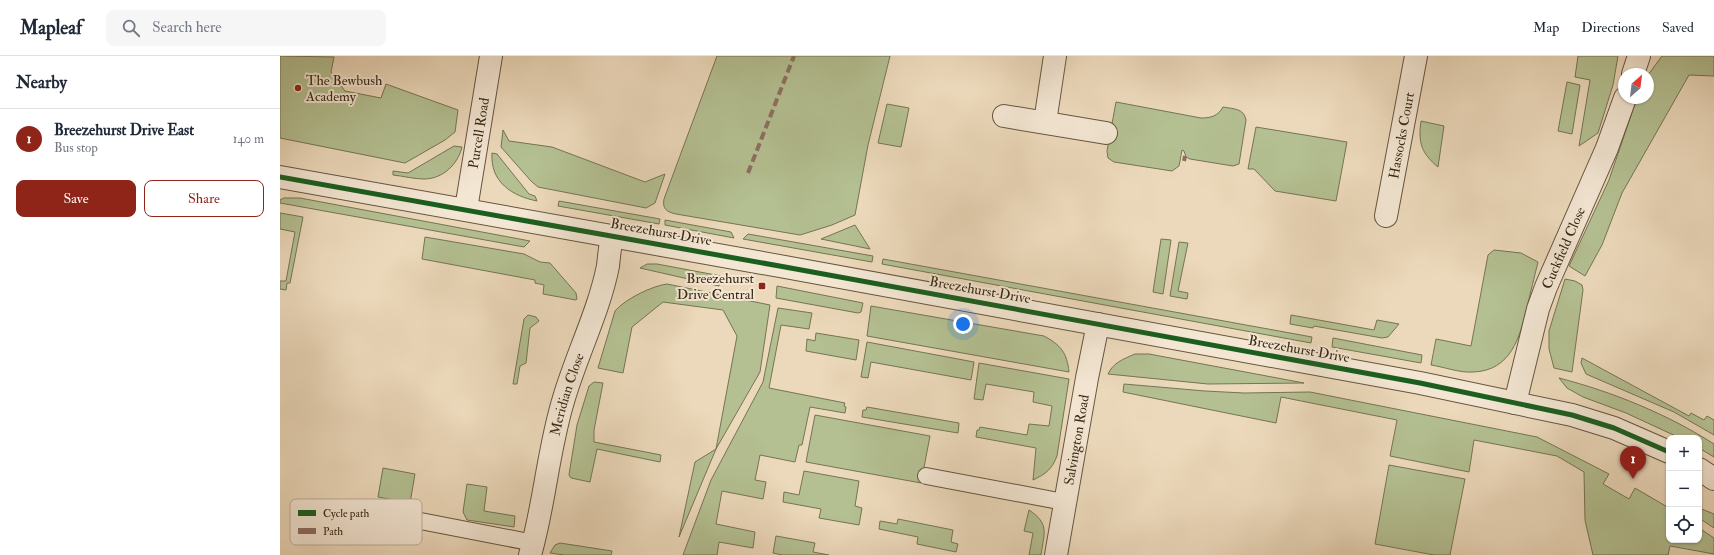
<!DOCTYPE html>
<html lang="en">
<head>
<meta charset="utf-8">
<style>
	:root { --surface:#fff; --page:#f6f6f7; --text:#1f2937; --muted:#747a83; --line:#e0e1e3; --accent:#8f2418 }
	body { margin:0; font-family:"IM FELL Double Pica",serif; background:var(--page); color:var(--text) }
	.controls { position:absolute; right:12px; bottom:12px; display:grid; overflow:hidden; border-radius:8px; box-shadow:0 1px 3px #0004 }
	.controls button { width:36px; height:36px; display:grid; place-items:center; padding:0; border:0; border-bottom:1px solid var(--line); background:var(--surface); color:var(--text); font:20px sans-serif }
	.compass { position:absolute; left:1338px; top:12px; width:36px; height:36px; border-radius:50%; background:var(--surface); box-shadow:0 1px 3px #0004; rotate:28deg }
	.you { position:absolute; left:683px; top:268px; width:14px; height:14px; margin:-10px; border:3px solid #fff; border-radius:50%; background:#1a73e8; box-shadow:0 0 0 6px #1a73e833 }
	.badge { display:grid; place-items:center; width:26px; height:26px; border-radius:50%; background:var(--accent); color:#fff; font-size:13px; font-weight:700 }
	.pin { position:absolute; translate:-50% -33px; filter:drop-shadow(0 1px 2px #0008) }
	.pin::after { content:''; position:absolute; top:21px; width:14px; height:12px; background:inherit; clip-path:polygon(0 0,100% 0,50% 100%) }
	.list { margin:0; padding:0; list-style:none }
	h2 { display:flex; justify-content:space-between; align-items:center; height:52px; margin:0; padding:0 16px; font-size:17px }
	h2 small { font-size:13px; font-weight:400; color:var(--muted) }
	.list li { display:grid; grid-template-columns:26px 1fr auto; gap:12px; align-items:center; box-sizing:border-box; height:60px; padding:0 16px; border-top:1px solid var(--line) }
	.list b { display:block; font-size:15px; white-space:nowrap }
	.list p { margin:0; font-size:13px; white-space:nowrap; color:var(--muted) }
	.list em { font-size:13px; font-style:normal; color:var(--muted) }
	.actions { display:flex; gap:8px; padding:12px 16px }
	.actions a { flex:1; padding:9px 0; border:1px solid var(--accent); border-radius:8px; text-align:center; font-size:14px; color:var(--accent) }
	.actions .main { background:var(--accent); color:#fff }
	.icon { flex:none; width:22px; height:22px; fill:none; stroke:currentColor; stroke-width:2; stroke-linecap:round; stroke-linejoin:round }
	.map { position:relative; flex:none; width:1434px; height:499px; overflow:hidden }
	header { display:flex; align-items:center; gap:24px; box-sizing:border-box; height:56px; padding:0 20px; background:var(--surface); border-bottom:1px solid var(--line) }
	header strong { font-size:19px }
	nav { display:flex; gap:22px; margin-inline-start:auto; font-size:14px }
	.search { width:280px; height:36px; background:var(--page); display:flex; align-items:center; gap:10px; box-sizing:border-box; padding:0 14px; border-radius:8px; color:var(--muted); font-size:15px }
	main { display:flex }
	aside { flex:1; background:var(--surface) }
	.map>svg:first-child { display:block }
	.green { fill:#b4c092; stroke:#767454 }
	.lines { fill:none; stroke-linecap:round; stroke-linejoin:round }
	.service-casing { stroke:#66553f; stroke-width:18 }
	.minor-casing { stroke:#66553f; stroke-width:24 }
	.tertiary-casing { stroke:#66553f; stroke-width:24 }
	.service { stroke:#f3e6d3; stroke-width:16 }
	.minor { stroke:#f3e6d3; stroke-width:22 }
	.tertiary { stroke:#f3e6d3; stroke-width:22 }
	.quiet { stroke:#8d6e63; stroke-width:4; stroke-dasharray:8 4; stroke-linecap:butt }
	.cycleway-casing { stroke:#f3e6d3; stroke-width:8 }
	.cycleway { stroke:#1b5e20; stroke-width:5 }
	.poi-dot { fill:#8f2418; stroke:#f3e6d3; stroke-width:1.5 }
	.labels { text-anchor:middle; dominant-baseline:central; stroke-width:4; stroke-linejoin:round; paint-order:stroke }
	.poi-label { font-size:14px; fill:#392916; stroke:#f3e6d3; text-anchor:start }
	.street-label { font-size:14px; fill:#392916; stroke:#f3e6d3 }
	.key { fill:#f3e6d3; stroke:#bbad9a; stroke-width:1 }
	.key-label { font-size:11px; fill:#392916 }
</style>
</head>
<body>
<header>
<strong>Mapleaf</strong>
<div class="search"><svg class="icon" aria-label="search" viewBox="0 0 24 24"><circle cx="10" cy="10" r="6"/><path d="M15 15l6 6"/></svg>Search here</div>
<nav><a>Map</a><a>Directions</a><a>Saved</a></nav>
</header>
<main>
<aside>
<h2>Nearby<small></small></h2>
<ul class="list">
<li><span class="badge">1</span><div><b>Breezehurst Drive East</b><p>Bus stop</p></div><em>140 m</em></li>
</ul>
<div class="actions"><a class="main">Save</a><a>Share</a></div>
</aside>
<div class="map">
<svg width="1434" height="499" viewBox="0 0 1434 499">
	<rect width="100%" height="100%" fill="#ecd9bb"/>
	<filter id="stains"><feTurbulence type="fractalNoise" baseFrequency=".005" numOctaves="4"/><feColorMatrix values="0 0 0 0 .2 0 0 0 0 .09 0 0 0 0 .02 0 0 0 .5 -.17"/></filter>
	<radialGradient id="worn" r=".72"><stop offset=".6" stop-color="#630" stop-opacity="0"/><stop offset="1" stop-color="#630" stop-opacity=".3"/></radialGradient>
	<g class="green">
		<polygon points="0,0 54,1 51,16 65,35 101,42 106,28 178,54 175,76 165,84 125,107 0,82"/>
		<path d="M 437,0 L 610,0 L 588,89 L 575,159 L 552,169 L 520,179 L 396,158 C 387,156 382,153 384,143 Z"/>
		<polygon points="1298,0 1338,0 1333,29 1318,77 1299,90 1310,24 1295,21"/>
		<polygon points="1382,0 1434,0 1434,20 1409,19 1342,137 1322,189 1305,220 1289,210 1329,124 1357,42 1368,42 1368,19"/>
		<polygon points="1287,26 1300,29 1292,78 1278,75"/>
		<path d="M 836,46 L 921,62 C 931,62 938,60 943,51 C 953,53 964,52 966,64 L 959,108 L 953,110 L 910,103 L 906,101 L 904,95 L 902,94 L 899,110 L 892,115 L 834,106 L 828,102 L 827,95 Z"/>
		<polygon points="607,48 629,52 621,91 598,87"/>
		<path d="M 1141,65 L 1164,70 L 1158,111 C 1141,97 1138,86 1141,65 Z"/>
		<polygon points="976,71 1067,86 1056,145 995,135 974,113 968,113"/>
		<polygon points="223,74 229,85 272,91 365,126 385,118 375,147 366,152 258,131 251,125 221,91"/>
		<path d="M 174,90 L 182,91 C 178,108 163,123 144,123 C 134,123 123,120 113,119 L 113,115 L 128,117 Z"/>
		<path d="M 212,97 L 217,98 L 249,138 L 255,140 L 257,145 C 232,140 210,126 212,97 Z"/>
		<polygon points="4,142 20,142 250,185 244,191 0,147 0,144"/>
		<polygon points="279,145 380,163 379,168 278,150"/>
		<polygon points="0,157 23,161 10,227 7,227 6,234 0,233 0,225 6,225 15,176 0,173"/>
		<polygon points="385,164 451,176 454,182 385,169"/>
		<polygon points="575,169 590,193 541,183"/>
		<polygon points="468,178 593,200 592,206 463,183"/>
		<polygon points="145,181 244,198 260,206 270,207 296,237 297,243 296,244 263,238 264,229 255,227 255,224 142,203"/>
		<polygon points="881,183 891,184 883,238 873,236"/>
		<polygon points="899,186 908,187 898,235 908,237 907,243 890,240"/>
		<path d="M 1214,194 L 1241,197 L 1258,206 C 1254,221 1251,236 1247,251 C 1240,281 1231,315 1193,316 C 1180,317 1164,311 1151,309 L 1156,283 L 1191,290 L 1208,199 Z"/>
		<polygon points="603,203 1032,281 1031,287 602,208"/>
		<polygon points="367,208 377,208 441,220 439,230 360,212"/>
		<polygon points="1285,223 1295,225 1302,229 1303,234 1292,316 1274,312 1269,293 1269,275"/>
		<path d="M 387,228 L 490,249 L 480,316 L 436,393 L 399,481 L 415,406 L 436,393 L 457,280 L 443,254 L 383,246 L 352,271 L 343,317 L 318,312 L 335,255 C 345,243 372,230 387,228 Z"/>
		<polygon points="497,230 583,247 581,256 578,257 496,242"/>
		<path d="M 591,250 L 764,280 C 781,289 787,297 789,316 L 587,280 Z"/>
		<polygon points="498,252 532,257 529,273 501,269 489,332 565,347 564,350 566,351 565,357 530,351 522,389 519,389 515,406 480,399 475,424 486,426 483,443 442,435 436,468 475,476 473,492 439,486 437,499 403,499 431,424 483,326"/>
		<polygon points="248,259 256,261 259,265 250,272 246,307 240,310 237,328 233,328 244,263"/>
		<polygon points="1011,259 1094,274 1097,264 1119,268 1108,281 1102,282 1034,270 1033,272 1010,268"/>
		<polygon points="536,277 579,284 576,304 526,295 527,283 535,285"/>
		<polygon points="1053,282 1142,299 1141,307 1052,291"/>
		<polygon points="587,286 694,306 691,324 591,306 588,322 581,321"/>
		<path d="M 855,298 L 869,298 L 1024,327 L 928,328 L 828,318 C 833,307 843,303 855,298 Z"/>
		<polygon points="1302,302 1409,360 1411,357 1424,364 1427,360 1434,364 1434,379 1394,356 1306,318 1301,307"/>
		<path d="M 699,307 L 789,323 L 777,400 C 772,413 766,418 753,424 L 756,392 L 696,381 L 697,374 L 699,374 L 700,371 L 747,379 L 749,368 L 769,370 L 772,350 L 753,346 L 754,336 L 706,328 L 703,344 L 694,343 Z"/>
		<path d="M 1279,322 C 1333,336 1387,358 1434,388 L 1434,401 L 1419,392 L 1419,382 L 1400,382 L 1346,357 L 1303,341 L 1287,332 Z"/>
		<polygon points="314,326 323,327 314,374 314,386 381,399 380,406 317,393 310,426 291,422 289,419 297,369 309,330"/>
		<polygon points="844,328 925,335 964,337 1030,336 1257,381 1329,418 1323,428 1349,443 1355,432 1389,452 1389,484 1419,484 1419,472 1434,482 1434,498 1390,490 1388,499 1313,499 1305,464 1304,416 1277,400 1194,384 1189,416 1110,400 1117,364 1001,341 996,367 843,336"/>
		<polygon points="587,351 679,367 678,377 582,361 583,354 586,354"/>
		<polygon points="535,359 650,380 641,427 526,406"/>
		<polygon points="1109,409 1185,423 1170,499 1154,499 1095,488"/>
		<polygon points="103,412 135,418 130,447 98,441"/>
		<polygon points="524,415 579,425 575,450 582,452 579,469 539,462 541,453 503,446 504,436 519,439"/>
		<polygon points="187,428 207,431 204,455 235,460 234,471 187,464 183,456"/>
		<polygon points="1419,452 1434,458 1434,472 1419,462"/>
		<path d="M 749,454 C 770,468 764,477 761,499 L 749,499 L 753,477 L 744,475 Z"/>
		<polygon points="618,463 673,474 671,486 678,488 676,496 637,488 638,481 599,473 600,465 617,468"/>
		<polygon points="496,480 535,487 533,496 549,499 502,499 493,497"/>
		<polygon points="280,487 332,495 331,499 284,499 270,497 275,489"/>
	</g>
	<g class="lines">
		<g class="service-casing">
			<g id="service">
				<polyline points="646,420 784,446"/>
				<polyline points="104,458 254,487"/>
			</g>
		</g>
		<g class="minor-casing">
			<g id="minor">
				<polyline points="1353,18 1359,0"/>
				<polyline points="724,60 826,77"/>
				<polyline points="765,66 775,0"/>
				<path id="s1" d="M 186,153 L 211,0"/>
				<path id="s2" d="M 1106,160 L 1136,0"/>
				<path id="s3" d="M 1235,347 L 1258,253 L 1266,231 L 1327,92 L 1345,42"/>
				<path id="s4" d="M 250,499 C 265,447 268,393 284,342 C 297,298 319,255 328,210 C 329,200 330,190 332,180"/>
				<path id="s5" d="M 776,499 L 807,322 L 818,268"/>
			</g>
		</g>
		<g class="tertiary-casing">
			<g id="tertiary">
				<polyline points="0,121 505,211 1140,327 1292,359 1334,372 1389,396"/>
				<polyline points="1419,413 1434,423"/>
			</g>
		</g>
		<use href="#service" class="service"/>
		<use href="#minor" class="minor"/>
		<use href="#tertiary" class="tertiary"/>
		<g class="quiet">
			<polyline points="904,105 905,100"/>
			<polyline points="468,117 514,0"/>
		</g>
		<g class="cycleway-casing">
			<polyline id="cycleway" points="0,121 505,211 1140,327 1292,359 1334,372 1389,396"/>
		</g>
		<use href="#cycleway" class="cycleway"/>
	</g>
	<g class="poi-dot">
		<circle cx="18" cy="32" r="4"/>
		<rect x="478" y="226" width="8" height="8" rx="2"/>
	</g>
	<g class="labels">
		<g class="poi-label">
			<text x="26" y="24">The Bewbush<tspan x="26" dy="16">Academy</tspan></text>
			<text x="474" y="222" text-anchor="end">Breezehurst<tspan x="474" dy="16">Drive Central</tspan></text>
		</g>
		<g class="street-label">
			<text stroke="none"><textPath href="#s1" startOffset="77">Purcell Road</textPath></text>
			<text stroke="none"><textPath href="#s2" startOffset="82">Hassocks Court</textPath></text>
			<text transform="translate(381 176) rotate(10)">Breezehurst Drive</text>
			<text stroke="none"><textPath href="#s3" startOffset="163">Cuckfield Close</textPath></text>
			<text transform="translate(700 234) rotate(10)">Breezehurst Drive</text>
			<text transform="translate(1019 293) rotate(10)">Breezehurst Drive</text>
			<text stroke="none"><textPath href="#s4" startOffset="165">Meridian Close</textPath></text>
			<text stroke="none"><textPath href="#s5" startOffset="117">Salvington Road</textPath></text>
		</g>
	</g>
	<rect x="10" y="443" width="132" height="46" rx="6" class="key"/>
	<rect x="18" y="454" width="18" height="6" fill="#1b5e20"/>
	<rect x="18" y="472" width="18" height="6" fill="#8d6e63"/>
	<g class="key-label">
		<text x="43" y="461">Cycle path</text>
		<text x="43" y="479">Path</text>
	</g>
	<rect width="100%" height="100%" filter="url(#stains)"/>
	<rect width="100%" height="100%" fill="url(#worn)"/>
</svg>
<div class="controls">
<button>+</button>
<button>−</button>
<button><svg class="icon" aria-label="locate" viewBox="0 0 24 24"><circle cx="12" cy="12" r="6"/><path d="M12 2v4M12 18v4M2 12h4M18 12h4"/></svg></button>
</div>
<svg class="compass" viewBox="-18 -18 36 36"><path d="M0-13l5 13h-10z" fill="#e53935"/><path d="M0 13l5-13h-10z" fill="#747a83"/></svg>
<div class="you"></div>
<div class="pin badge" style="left:1353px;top:423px">1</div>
</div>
</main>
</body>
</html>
